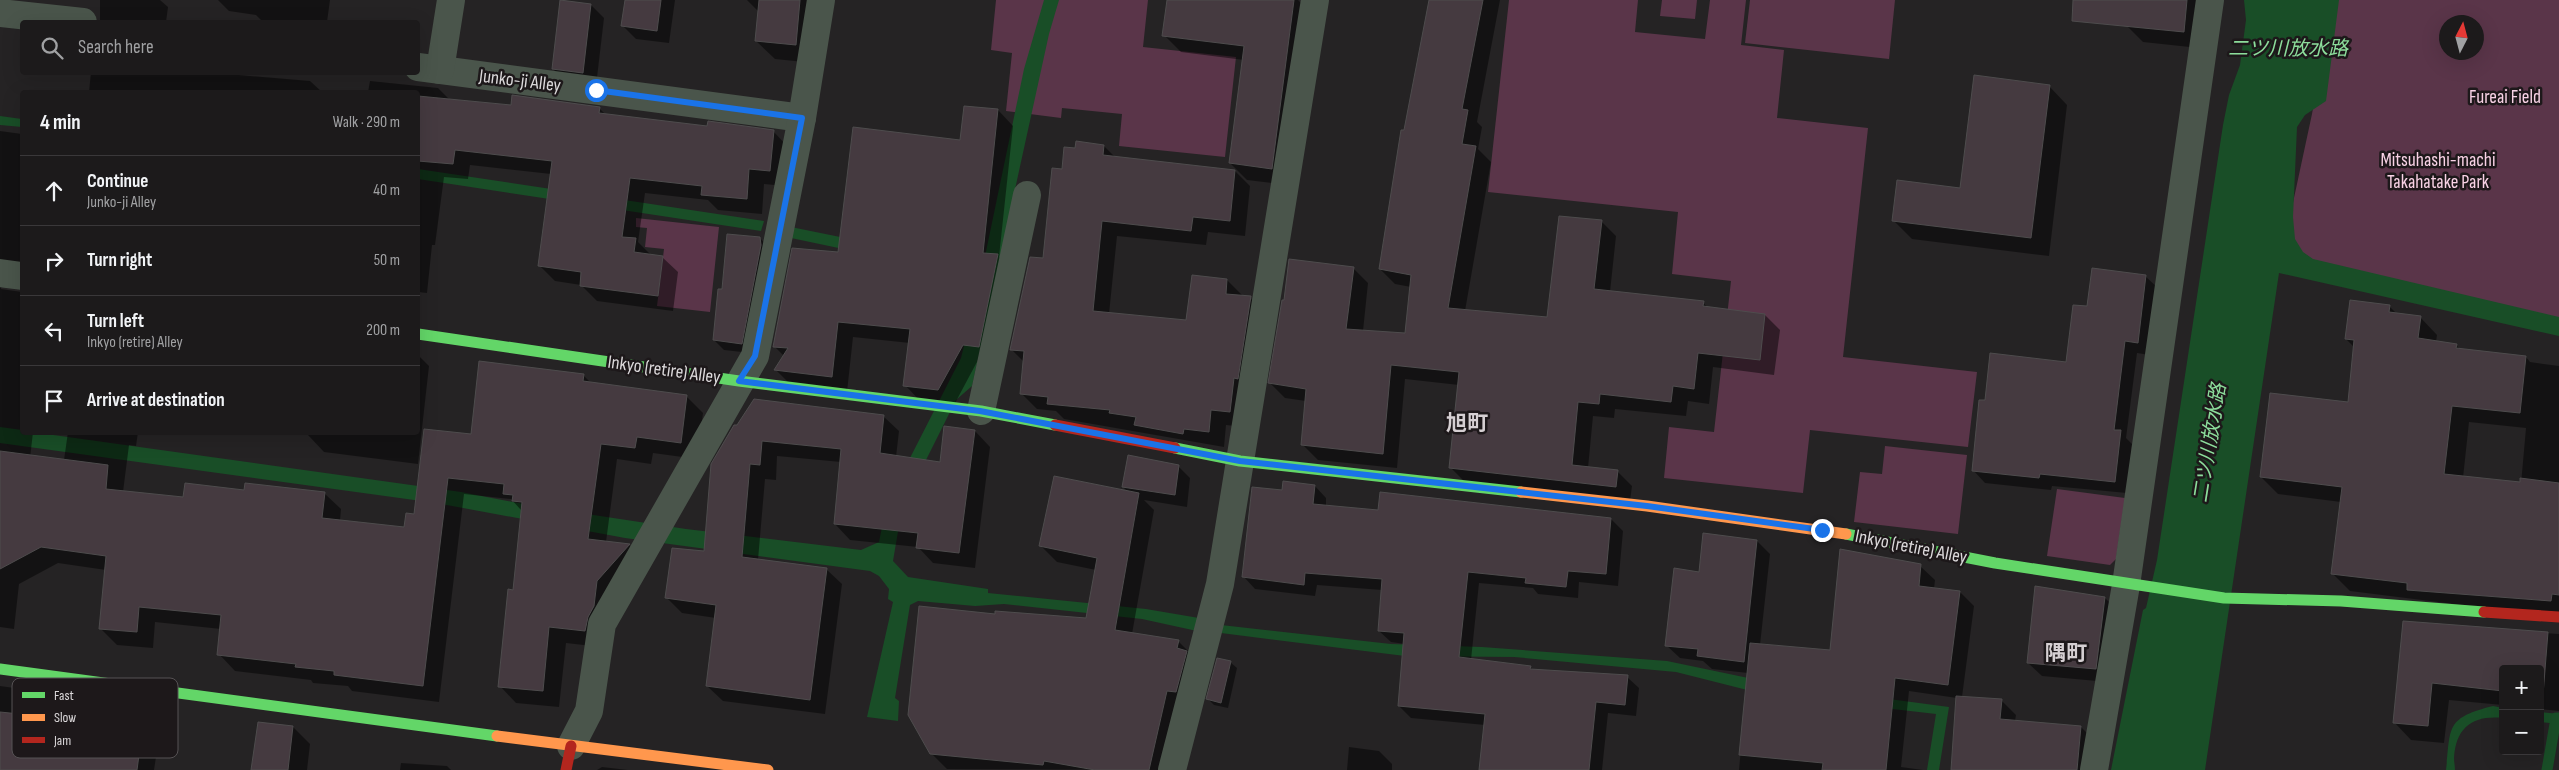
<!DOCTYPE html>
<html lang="en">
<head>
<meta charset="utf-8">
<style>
	:root { --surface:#1c1a1b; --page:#252324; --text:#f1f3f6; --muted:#a0a1a3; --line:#3a383a }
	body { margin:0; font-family:"Sofia Sans Condensed","Noto Sans JP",sans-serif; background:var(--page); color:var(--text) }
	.controls { position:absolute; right:15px; bottom:15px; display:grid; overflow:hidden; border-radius:5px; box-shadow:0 5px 20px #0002 }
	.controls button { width:45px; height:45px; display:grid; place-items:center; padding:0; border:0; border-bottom:1px solid var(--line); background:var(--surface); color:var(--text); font:25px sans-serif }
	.compass { position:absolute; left:2439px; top:15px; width:45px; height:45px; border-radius:50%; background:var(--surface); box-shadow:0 5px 20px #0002; rotate:6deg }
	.stop { position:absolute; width:15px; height:15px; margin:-11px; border:4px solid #1a73e8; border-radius:50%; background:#fff }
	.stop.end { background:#1a73e8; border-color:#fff; box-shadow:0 1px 5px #0008 }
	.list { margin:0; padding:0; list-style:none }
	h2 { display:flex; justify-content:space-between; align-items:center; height:65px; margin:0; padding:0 20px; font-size:21px }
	h2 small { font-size:16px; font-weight:400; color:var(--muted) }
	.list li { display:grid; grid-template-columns:32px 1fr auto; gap:15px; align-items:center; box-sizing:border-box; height:70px; padding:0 20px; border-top:1px solid var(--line) }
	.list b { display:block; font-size:19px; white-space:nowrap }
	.list p { margin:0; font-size:16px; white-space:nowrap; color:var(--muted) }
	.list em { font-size:16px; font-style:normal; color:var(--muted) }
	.icon { flex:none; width:28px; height:28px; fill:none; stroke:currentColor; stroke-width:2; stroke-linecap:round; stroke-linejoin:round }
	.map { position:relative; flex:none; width:2559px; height:770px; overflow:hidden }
	.search { position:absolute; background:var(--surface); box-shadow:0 5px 20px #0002; left:20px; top:20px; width:400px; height:55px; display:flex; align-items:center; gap:12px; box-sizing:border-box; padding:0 18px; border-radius:5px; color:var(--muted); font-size:19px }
	.panel { position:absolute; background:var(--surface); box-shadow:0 5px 20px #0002; left:20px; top:90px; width:400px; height:345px; border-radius:5px }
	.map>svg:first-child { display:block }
	.green { fill:#5a3549; fill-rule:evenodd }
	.water { fill:#194e27 }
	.shadow { fill:#0007; fill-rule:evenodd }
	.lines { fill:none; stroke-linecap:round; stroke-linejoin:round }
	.stream { stroke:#194e27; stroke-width:11 }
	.building { fill:#453a40; stroke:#4e4c4d }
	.street { stroke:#4a554b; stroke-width:28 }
	.fast { stroke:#63d668; stroke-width:11 }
	.slow { stroke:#ff974d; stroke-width:11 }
	.jam { stroke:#b3261e; stroke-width:11 }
	.route { stroke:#1a73e8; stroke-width:6 }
	.labels { text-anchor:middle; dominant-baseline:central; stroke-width:5; stroke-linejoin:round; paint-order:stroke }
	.street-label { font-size:19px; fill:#dcd9db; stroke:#1d181a }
	.park-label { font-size:19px; fill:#f8d2e5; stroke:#1d181a }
	.water-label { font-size:20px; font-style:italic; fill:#8cdd9b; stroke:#1d181a }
	.quarter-label { font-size:21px; font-weight:bold; fill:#d5cfd2; stroke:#1d181a }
	.key { fill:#1d181a; stroke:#565254; stroke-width:1 }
	.key-label { font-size:14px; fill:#dcd9db }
</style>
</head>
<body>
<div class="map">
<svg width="2559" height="770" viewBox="0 0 2559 770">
	<rect width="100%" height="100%" fill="#252324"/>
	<g class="green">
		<polygon points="996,0 1148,0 1143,47 1236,57 1225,157 1119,146 1122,114 1062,108 1061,118 1006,111 1012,53 991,50"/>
		<polygon points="1509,0 1638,0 1635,32 1705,39 1710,0 1746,0 1741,45 1784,50 1777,118 1868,128 1843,357 1977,372 1968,447 1810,430 1803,493 1664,478 1669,427 1714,432 1731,281 1672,274 1678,212 1488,192"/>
		<polygon points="1662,0 1697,0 1695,19 1660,16"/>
		<polygon points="1750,0 1895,0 1889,59 1745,43"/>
		<path d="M 2332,0 L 2559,0 L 2559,324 L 2282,254 L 2312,114 ZM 2446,22 L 2476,22 L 2476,52 L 2446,52 Z"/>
		<polygon points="636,218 719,227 710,312 657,306 664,249 645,247 647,228 636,227"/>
		<polygon points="1885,446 1967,455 1958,534 1854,522 1860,472 1882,474"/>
		<polygon points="2057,489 2125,498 2116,559 2110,565 2047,556"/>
	</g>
	<g class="water">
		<polygon points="1044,0 1059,0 1049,34 972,386 956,400 902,508 893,561 908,577 988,589 988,593 1146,609 1199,618 1197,631 1142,619 1004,604 975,606 918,601 910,605 895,698 899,701 898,721 867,717 893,602 888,599 889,589 879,576 870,571 625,538 436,503 0,443 0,427 22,430 22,432 39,433 461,492 534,506 686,529 861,550 879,542 887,503 961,358 981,278 791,238 791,227 983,266 1024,69"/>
		<polygon points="2244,0 2339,0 2326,101 2305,115 2297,127 2293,217 2295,239 2303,252 2313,259 2559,317 2559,336 2279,273 2205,770 2111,770 2143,610 2146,608 2157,560 2223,125 2229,95 2240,65 2246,20"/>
		<polygon points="0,116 22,119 22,127 0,125"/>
		<polygon points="418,169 764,221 761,231 418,179"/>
		<polygon points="1221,625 1391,644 1482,647 1667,661 1777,684 1949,707 1939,770 1927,770 1936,714 1763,694 1676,672 1514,657 1405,656 1221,633"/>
		<path d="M 2493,706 L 2503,708 L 2503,718 C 2473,715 2456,727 2454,758 C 2454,762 2455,766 2455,770 L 2446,770 C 2451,727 2445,718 2493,706 Z"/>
		<polygon points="2540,712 2559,714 2559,724 2540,722"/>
	</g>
	<g class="shadow">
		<polygon points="100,0 160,0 168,7 166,22 100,22"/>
		<polygon points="218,0 330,0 327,22 263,22 256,15 229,11"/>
		<polygon points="626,0 675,0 669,43 636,39 623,26"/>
		<polygon points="747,0 820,0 814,63 775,59 756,41 758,11"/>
		<polygon points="1168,0 1298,0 1311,13 1288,185 1247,180 1230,163 1244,60 1181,52 1164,35"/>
		<polygon points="1430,0 1500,0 1477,122 1482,127 1478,149 1491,162 1465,311 1549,318 1601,221 1616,236 1610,292 1703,303 1709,308 1765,315 1780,330 1774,375 1713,367 1709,404 1688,401 1686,416 1615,409 1614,418 1593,416 1588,468 1617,471 1632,486 1630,501 1466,483 1451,468 1459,385 1405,379 1397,468 1318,460 1303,445 1306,401 1285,398 1270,383 1353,268 1368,283 1363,331 1406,334 1411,287 1395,284 1380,269"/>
		<polygon points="2130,0 2202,0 2199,48 2143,42 2127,26"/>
		<polygon points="591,5 604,18 596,86 566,82 553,69"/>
		<polygon points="91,72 204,72 310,81 322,92 89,92"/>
		<polygon points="370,81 438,88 450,100 512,107 599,108 607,116 708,128 773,131 788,147 785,186 764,184 762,214 718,210 708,200 645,193 638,242 651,255 662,257 678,272 673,311 597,301 581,285 555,281 540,266 551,174 470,165 468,179 444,177 435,245 432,245 427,293 418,292 418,92 368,92"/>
		<polygon points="2049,86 2067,105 2049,256 1912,239 1893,220 1961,190"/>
		<polygon points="998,110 1013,126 999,257 1013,271 978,360 954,405 920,401 905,385 910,343 853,337 847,392 790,384 775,369 784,356 774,346 839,253"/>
		<polygon points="0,131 22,134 22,275 4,280 1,289 22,292 22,432 33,432 28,476 61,481 68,432 138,432 136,446 129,445 123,492 185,498 245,491 324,493 341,509 340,521 405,528 472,435 583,375 591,383 686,396 703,413 697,459 653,453 651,464 617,459 606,542 629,545 645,561 601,647 566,643 559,707 516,703 500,686 515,591 521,510 511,499 464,494 439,702 352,691 348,686 313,683 311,680 235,671 219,654 221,629 155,622 153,648 117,645 100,628 106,570 58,563 19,584 14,629 0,627"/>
		<polygon points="1104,146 1116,158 1235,171 1250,186 1245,236 1208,232 1206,245 1117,236 1109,314 1187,321 1227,280 1242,295 1250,298 1266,313 1245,427 1226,425 1224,447 1064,419 1056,411 1037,409 1022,394 1024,362 1011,349 1044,259 1063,170 1076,149"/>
		<polygon points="760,238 770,249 751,353 724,350 714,340 723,290"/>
		<polygon points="2145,276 2158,288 2150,355 2137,353 2126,438 2132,444 2127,493 2052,486 2051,490 1985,483 1973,470 1986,402 2067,364 2088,308"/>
		<path d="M 2389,306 L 2397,314 L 2420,317 L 2437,335 L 2436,342 L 2456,345 L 2461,350 L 2526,357 L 2530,362 L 2559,366 L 2559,617 L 2350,591 L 2333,574 L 2341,502 L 2278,494 L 2261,477 L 2349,403 L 2355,348 L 2346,339 ZM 2469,422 L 2526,428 L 2521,484 L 2463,478 Z"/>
		<polygon points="418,355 429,366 418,464 324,452 308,435 308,432 418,432"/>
		<polygon points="883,416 899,431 896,457 941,464 975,431 990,447 975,568 933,563 918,547 850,540 835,524 841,462 777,456 776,480 765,479 758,560 826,569 842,584 825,714 723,701 707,686 716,618 682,613 667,598 705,553 735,426"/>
		<polygon points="1178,466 1190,478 1187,507 1144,500 1154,510 1132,634 1178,641 1194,657 1168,770 947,769 931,753 996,615 1087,620 1096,570 1057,562 1041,546 1129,493 1123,487"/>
		<polygon points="1315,486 1326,498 1326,506 1379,511 1611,519 1623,531 1618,586 1579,582 1578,598 1538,594 1533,588 1479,583 1471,660 1530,667 1534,671 1627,677 1639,688 1636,716 1608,713 1602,770 1480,770 1485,725 1411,718 1399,706 1405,644 1391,642 1379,631 1382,590 1317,585 1315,596 1255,589 1244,577 1283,491"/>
		<polygon points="1757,541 1770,554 1760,645 1832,651 1920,566 1935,580 1934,589 1960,592 1974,606 1962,697 2001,700 2016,715 2015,721 2081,727 2095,741 2092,770 1952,770 1957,698 1909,691 1901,767 1923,770 1739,770 1748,673 1712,669 1703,661 1680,658 1666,645 1700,573"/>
		<polygon points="2105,598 2118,611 2108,682 2042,676 2028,663"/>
		<polygon points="2404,623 2559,634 2559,711 2540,709 2540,669 2503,669 2503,705 2449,700 2444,743 2411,740 2394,722"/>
		<polygon points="1230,662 1237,668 1228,708 1214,705 1208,699"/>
		<polygon points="0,686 29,690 44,706 43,718 77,721 91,735 140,742 156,757 154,770 0,770"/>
		<polygon points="293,727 310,744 307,770 253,770"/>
		<polygon points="1349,747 1379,751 1392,764 1392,770 1347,770"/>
		<polygon points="401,763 447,766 451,770 400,770"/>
		<polygon points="602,767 628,770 597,770"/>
	</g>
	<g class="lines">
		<polyline class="stream" points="2547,770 2556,718 2559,718"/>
	</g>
	<g class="building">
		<polygon points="560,0 591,4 583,73 552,69"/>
		<polygon points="625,0 661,0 657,31 621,26"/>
		<polygon points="759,0 800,0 796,45 755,41"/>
		<polygon points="1167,0 1294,0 1272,169 1229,163 1244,46 1162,36"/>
		<polygon points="1429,0 1483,0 1462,109 1468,110 1462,144 1476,146 1448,308 1547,317 1559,216 1602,220 1594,289 1704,301 1703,306 1765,314 1760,360 1698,353 1694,389 1673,386 1671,402 1600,394 1599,404 1578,402 1572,465 1618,470 1616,487 1449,468 1459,372 1391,365 1383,454 1301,445 1306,389 1268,383 1282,300 1284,300 1289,259 1354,267 1346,329 1405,333 1411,275 1379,269 1401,130 1404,130"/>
		<polygon points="2073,0 2187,0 2184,32 2072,21"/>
		<polygon points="1974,75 2050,85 2031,238 1892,221 1897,180 1960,188"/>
		<polygon points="512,95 600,107 599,113 707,126 708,121 774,130 770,171 749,169 747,199 701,195 702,186 630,178 622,237 636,238 634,252 663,256 658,296 580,286 581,272 538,266 552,161 455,150 453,164 418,161 418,96 511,105"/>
		<polygon points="964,106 998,109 983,253 998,254 979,347 963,345 938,390 903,386 910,329 838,322 832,377 774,370 788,348 773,347 792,248 838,252 853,127 960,140"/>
		<polygon points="1076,141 1104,145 1103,155 1235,170 1230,221 1193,217 1191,231 1102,221 1093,311 1186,320 1192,275 1227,279 1226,294 1251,296 1238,379 1234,378 1230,412 1211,410 1209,432 1184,429 1183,434 1134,425 1136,417 1109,413 1110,410 1047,404 1048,397 1020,394 1024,351 1010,350 1030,257 1043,258 1052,168 1062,169 1064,147 1075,148"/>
		<polygon points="727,234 760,237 761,245 742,344 713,340 718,289 722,289"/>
		<polygon points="2092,268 2146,275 2138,343 2125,341 2114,430 2121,430 2115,482 2040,474 2039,478 1972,471 1979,400 1985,400 1990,353 2066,362 2073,305 2087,306"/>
		<polygon points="2350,300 2390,305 2389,312 2421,316 2418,338 2457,344 2456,348 2526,356 2520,413 2452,406 2444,474 2520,482 2520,478 2559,483 2559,595 2552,594 2551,601 2407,590 2407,583 2331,574 2342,487 2260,477 2270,393 2348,402 2354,340 2345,339"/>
		<polygon points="479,361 584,374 583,381 687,395 681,443 637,437 635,448 601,444 588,539 630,544 597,581 594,606 588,617 585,631 549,627 543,691 498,687 508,589 513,590 522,502 512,501 513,495 503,494 504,484 448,478 423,686 334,675 334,671 295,667 296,664 217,655 221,615 139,607 137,632 99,629 106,556 41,547 0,569 0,451 108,465 106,489 183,497 185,483 244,490 245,483 325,492 322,518 404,527 406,513 414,514 424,429 471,434"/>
		<polygon points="754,399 884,415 880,453 940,462 944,426 975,430 959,553 916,548 918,533 834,524 841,449 762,441 760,465 750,464 742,557 827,568 810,700 706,686 716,605 665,598 672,548 704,551 711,464 734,425 737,425"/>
		<polygon points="1128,455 1179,465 1175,495 1122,487"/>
		<polygon points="1054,476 1139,493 1115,630 1179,640 1177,648 1187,651 1176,692 1167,691 1149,770 1095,770 1044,761 1043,765 930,754 908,715 919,606 995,614 995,611 1086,618 1097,558 1039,546"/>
		<polygon points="1283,481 1315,485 1313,504 1378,510 1380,492 1611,518 1606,574 1568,571 1566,587 1525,583 1526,578 1468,572 1459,657 1531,666 1530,669 1628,675 1625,705 1596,702 1589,770 1479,770 1485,714 1398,706 1404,633 1378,631 1382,579 1305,573 1304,585 1242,577 1252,487 1282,490"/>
		<polygon points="1703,533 1757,540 1744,662 1697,656 1698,649 1665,646 1674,568 1699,572"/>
		<polygon points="1840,549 1921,564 1919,586 1960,591 1948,685 1895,678 1886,770 1822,770 1823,763 1739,755 1750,643 1830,650"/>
		<polygon points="2035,586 2105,597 2096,669 2027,663"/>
		<polygon points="2403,621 2548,632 2543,695 2540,694 2540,669 2503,669 2503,691 2432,683 2428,726 2393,723"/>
		<polygon points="1217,658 1231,661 1221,703 1206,699"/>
		<polygon points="1956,696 2002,699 2000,719 2081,726 2077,770 1951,770"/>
		<polygon points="0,712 78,720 77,732 141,740 137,770 0,770"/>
		<polygon points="258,722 293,726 288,770 251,770"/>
	</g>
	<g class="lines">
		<g class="street">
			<polyline points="0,13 83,22"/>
			<polyline points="418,67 802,118"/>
			<polyline points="440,70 451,0"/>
			<polyline points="0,273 22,276"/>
			<polyline points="981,411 1027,195"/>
			<polyline points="571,746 589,711 602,624 755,356 802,118 821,0"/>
			<polyline points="1172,770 1220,584 1315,0"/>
			<polyline points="2094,770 2126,585 2210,0"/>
		</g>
		<g class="fast">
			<polyline points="418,334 739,381 981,411 1055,425"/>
			<polyline points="1175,448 1240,461 1521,492"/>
			<polyline points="1846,534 1995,563 2224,598 2341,601 2484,612"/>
			<polyline points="0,669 497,736"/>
		</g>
		<g class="slow">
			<polyline points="1521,492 1647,506 1846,534"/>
			<polyline points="497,736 768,770"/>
		</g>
		<g class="jam">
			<polyline points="1055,425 1175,448"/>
			<polyline points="2484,612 2559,617"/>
			<polyline points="566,770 571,746"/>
		</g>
	</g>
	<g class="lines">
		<polyline class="route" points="596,90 802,118 755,356 739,381 980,411 1240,461 1647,506 1822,530"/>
	</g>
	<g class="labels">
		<g class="street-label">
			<text transform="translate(520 81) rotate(7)">Junko-ji Alley</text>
			<text transform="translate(664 370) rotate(8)">Inkyo (retire) Alley</text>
			<text transform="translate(1911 547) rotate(11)">Inkyo (retire) Alley</text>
		</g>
		<g class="park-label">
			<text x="2505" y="97">Fureai Field</text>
			<text x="2438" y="160">Mitsuhashi-machi<tspan x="2438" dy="22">Takahatake Park</tspan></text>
		</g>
		<g class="water-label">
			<text x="2288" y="49">二ツ川放水路</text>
			<text transform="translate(2210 443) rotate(-81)">二ツ川放水路</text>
		</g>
		<g class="quarter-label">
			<text x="1467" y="423">旭町</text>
			<text x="2066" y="653">隅町</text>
		</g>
	</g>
	<rect x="12" y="678" width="166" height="80" rx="8" class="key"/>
	<rect x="22" y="692" width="23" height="6" fill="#63d668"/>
	<rect x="22" y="714" width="23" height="7" fill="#ff974d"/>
	<rect x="22" y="737" width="23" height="6" fill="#b3261e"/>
	<g class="key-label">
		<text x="54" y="700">Fast</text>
		<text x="54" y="722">Slow</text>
		<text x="54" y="745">Jam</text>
	</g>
</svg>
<div class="controls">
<button>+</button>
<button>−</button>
</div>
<svg class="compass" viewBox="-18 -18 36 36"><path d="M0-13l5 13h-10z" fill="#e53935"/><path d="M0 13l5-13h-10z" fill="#a0a1a3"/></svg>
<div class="stop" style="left:596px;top:90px"></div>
<div class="stop end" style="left:1822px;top:530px"></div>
<div class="search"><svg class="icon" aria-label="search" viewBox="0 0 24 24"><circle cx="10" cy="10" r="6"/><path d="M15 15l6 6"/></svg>Search here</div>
<section class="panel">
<h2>4 min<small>Walk · 290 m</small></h2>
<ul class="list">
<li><svg class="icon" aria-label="ahead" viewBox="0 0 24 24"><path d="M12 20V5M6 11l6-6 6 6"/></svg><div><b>Continue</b><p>Junko-ji Alley</p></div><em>40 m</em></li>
<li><svg class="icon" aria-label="right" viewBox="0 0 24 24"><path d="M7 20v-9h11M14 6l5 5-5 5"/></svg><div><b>Turn right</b></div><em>50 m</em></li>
<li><svg class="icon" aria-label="left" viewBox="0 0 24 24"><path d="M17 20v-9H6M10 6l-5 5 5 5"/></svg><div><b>Turn left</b><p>Inkyo (retire) Alley</p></div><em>200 m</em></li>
<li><svg class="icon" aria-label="arrive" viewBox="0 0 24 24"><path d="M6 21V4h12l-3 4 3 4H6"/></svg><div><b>Arrive at destination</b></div></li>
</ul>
</section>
</div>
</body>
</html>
